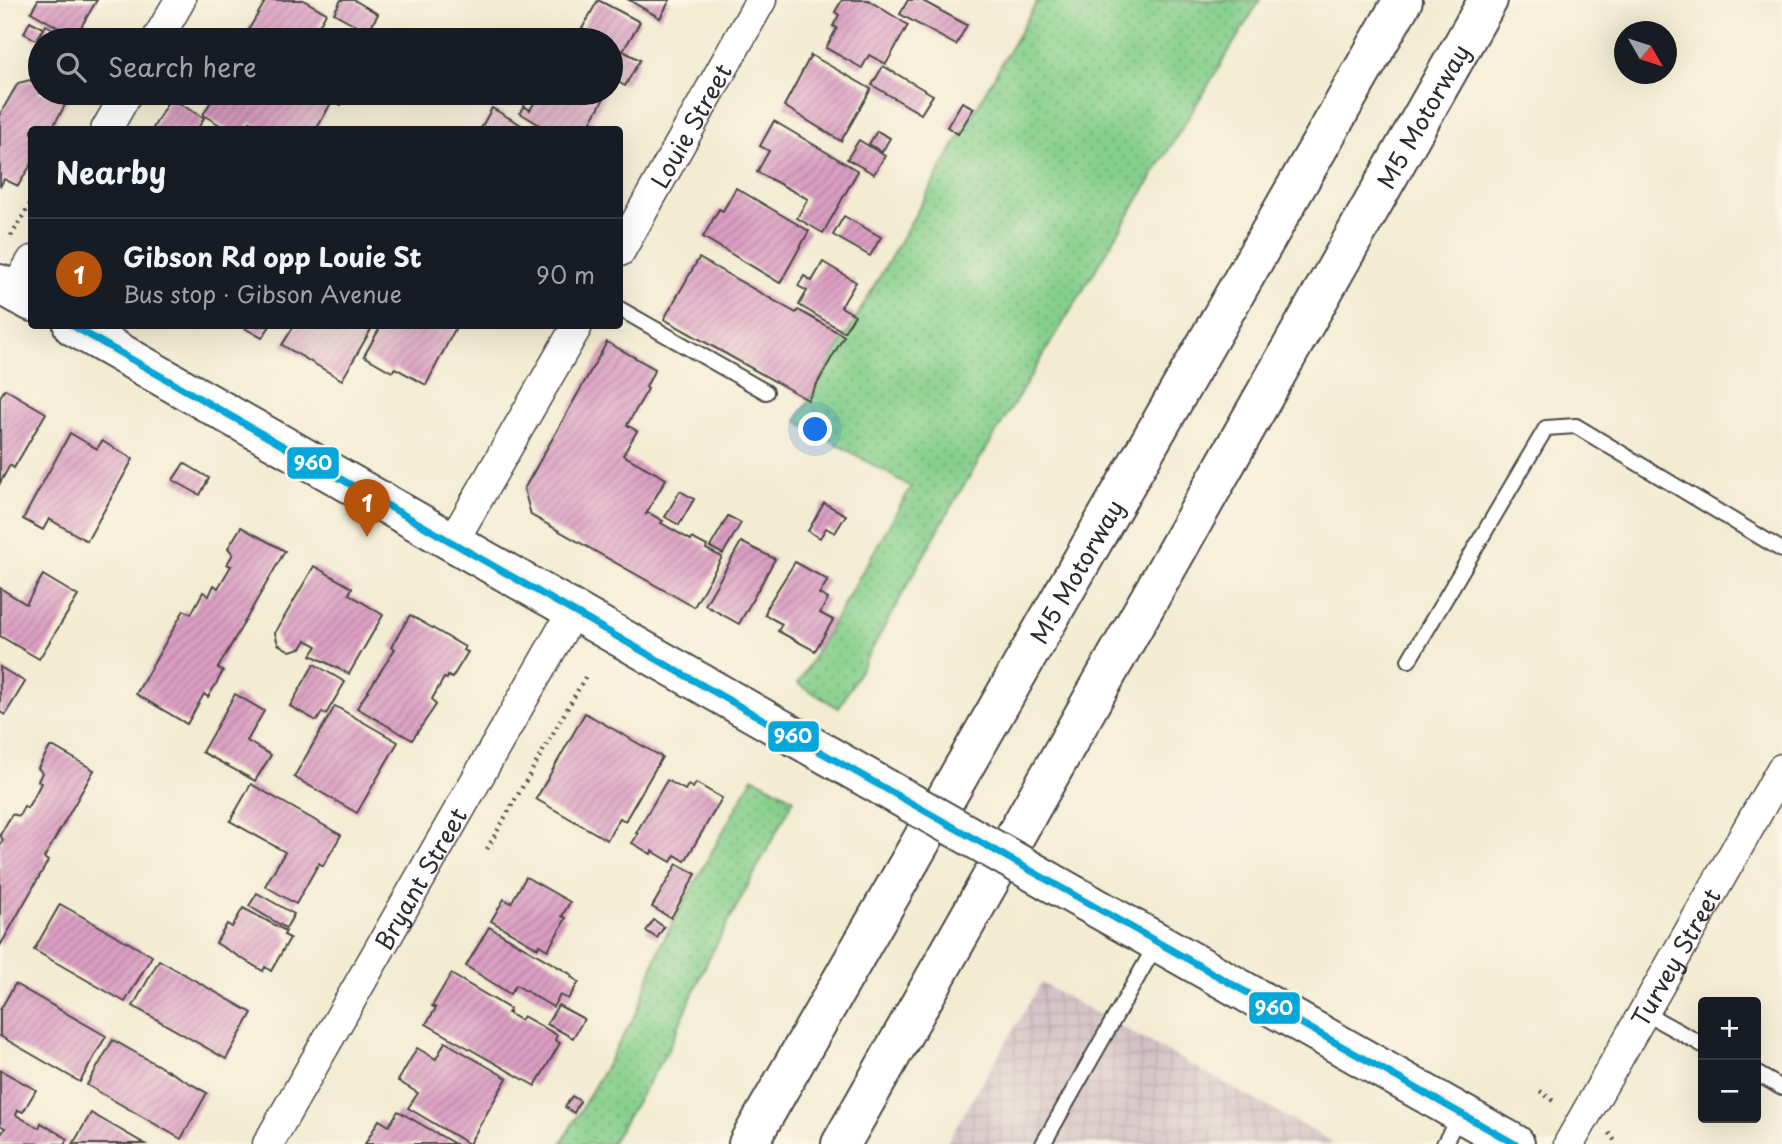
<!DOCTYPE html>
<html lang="en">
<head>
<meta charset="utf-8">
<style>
	:root { --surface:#171b24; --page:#242831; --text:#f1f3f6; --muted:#9ea1a6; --line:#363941; --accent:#b45309 }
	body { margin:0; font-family:"Playpen Sans",sans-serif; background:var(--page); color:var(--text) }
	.controls { position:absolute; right:21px; bottom:21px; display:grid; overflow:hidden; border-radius:7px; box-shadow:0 7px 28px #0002 }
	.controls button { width:63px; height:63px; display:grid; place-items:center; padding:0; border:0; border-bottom:2px solid var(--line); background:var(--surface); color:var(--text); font:35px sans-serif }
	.compass { position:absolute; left:1614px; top:21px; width:63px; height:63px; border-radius:50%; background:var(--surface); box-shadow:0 7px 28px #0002; rotate:129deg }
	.you { position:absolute; left:816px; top:430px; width:24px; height:24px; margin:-18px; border:5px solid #fff; border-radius:50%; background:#1a73e8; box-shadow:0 0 0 10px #1a73e833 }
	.badge { display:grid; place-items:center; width:46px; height:46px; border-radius:50%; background:var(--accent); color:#fff; font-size:23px; font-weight:700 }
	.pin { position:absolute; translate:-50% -58px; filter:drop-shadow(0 2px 4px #0008) }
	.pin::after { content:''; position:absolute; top:37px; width:24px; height:21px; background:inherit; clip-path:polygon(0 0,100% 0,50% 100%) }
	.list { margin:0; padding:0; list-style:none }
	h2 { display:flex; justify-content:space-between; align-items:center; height:91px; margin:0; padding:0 28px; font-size:30px }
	h2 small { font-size:23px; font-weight:400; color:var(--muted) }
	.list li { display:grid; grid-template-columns:46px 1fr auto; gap:21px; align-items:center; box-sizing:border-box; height:112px; padding:0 28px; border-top:2px solid var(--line) }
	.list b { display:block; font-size:26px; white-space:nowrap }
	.list p { margin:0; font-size:23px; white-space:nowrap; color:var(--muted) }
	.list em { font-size:23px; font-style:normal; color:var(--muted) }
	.icon { flex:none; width:38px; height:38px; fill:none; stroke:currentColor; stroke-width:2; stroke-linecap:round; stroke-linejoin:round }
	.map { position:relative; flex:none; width:1782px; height:1144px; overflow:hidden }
	.search { position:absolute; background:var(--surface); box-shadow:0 7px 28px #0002; left:28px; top:28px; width:595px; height:77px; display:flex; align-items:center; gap:18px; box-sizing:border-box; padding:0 24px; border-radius:38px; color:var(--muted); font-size:26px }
	.panel { position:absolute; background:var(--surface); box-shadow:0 7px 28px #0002; left:28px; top:126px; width:595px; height:203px; border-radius:7px }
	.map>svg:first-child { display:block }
	.industrial { fill:url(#industrial-grid) }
	.grass { fill:url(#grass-dots); stroke:#587d5c; stroke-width:2 }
	.building { fill:url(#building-hatch) }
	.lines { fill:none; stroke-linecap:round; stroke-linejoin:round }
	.lane-casing { stroke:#494844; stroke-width:18 }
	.street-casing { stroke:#494844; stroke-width:33 }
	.secondary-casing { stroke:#494844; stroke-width:42 }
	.highway-casing { stroke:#494844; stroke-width:42 }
	.path { stroke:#494844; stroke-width:4.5; stroke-dasharray:2 5; stroke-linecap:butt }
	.lane { stroke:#fff; stroke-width:14 }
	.street { stroke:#fff; stroke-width:30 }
	.secondary { stroke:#fff; stroke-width:38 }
	.highway { stroke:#fff; stroke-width:38 }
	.secondary-bridge-casing { stroke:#494844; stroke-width:42; stroke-linecap:butt }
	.secondary-bridge { stroke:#fff; stroke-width:38 }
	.bus-1-casing { stroke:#fcf5e5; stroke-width:12 }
	.bus-1 { stroke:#04a7db; stroke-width:7 }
	.labels { text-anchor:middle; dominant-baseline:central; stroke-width:5; stroke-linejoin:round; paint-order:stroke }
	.street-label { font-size:24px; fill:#2b2b2b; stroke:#fcf5e5 }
	.line-badge { stroke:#fcf5e5; stroke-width:2.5 }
	.badge-label { font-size:19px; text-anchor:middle; font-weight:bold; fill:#fff }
</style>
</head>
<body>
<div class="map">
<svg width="1782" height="1144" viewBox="0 0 1782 1144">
	<defs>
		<pattern id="industrial-grid" width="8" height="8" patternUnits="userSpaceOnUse" patternTransform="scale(1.75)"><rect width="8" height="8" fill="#d2bec4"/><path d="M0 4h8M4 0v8" fill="none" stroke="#b4a3a9"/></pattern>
		<pattern id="grass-dots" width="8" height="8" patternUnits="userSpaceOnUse" patternTransform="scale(1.75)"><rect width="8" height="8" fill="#85cf8c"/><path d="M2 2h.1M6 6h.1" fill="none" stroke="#6da873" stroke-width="1.8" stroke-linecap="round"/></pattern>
		<pattern id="building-hatch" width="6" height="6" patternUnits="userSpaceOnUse" patternTransform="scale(1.75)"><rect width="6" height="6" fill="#db9ec2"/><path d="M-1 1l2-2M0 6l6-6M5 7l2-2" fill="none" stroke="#b2819e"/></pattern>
	</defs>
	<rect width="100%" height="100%" fill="#fcf5e5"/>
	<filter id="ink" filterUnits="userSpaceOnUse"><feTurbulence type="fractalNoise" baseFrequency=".0143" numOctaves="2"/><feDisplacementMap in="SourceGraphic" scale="14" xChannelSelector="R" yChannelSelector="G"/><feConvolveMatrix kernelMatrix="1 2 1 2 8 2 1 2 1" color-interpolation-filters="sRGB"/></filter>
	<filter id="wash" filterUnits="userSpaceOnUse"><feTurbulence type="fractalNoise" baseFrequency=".00686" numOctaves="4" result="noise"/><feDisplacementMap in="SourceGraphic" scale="28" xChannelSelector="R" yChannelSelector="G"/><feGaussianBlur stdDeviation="1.57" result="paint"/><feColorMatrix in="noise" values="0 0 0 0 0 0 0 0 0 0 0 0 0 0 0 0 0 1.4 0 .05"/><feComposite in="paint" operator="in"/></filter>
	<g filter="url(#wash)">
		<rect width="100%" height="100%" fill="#f3ecd3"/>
		<polygon class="industrial" points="1041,983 1336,1144 946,1144"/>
		<g class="grass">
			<polygon points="1038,0 1260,0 952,505 839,708 798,684 911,487 797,421"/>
			<polygon points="753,777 794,799 707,962 669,1048 611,1144 561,1144 637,1012 661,944"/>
		</g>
		<g id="blocks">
			<g class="building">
				<polygon points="38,0 97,0 75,37 31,12"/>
				<polygon points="266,0 303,0 326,13 311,40 257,40 246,34"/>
				<polygon points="341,0 354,0 378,14 368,32 334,13"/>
				<polygon points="598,0 640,22 623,51 640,60 625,86 611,78 611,40 569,40 574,31 579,34"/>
				<polygon points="629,0 670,0 660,18"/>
				<polygon points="842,0 868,0 908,25 886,64 869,55 862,68 826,48 837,28 833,26 839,15 835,12"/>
				<polygon points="908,0 921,0 967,25 956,45 900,14"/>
				<polygon points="30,21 43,28 36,40 24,33"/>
				<polygon points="46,25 73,40 40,40 40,53 33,49"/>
				<polygon points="811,55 871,89 841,141 784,106"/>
				<polygon points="883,66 933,95 921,114 872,85"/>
				<polygon points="30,80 40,85 40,93 72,93 51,130 32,130 32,163 18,186 4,179 0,187 0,114 18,83"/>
				<polygon points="216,93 314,93 331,103 316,130 263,130 250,122 246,130 229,130 203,115"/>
				<polygon points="320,93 348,93 341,105"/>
				<polygon points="540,93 602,93 606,95 591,121 597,124 594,130 548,130 520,113 524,106 530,110"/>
				<polygon points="170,98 204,118 197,130 152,130"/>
				<polygon points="962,102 974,108 958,134 947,127"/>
				<polygon points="492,108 530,130 480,130"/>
				<polygon points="774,121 858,171 823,233 797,218 808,199 757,172 769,151 760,146"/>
				<polygon points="877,131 890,138 882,152 869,144"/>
				<polygon points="859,140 885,156 874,174 847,159"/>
				<polygon points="736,188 809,231 780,283 703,237 719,209 723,211"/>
				<polygon points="844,216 881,237 870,256 833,235"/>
				<polygon points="699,258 796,313 798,310 844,336 808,400 664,319"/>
				<polygon points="823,262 856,282 841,307 855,315 844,332 799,305 807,291 798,286 804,276 812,281"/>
				<polygon points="241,326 270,326 262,338"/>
				<polygon points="294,326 373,326 342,380 282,345"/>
				<polygon points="381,326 454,326 456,327 426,385 395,368 392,372 364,356"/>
				<polygon points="607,342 655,369 646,387 648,389 627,425 637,431 623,455 666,479 646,514 649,513 663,521 661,523 691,540 692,538 707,546 706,549 722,557 694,607 531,515 524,489"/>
				<polygon points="5,389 46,413 14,468 10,465 0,483 0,397"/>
				<polygon points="70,433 97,449 102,441 133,459 87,541 49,519 43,530 23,519"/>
				<polygon points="184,463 209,478 200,495 173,480"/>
				<polygon points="680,491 694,499 679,525 665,517"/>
				<polygon points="824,503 846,515 835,533 826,528 820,538 808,531"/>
				<polygon points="728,516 741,523 723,554 710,547"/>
				<polygon points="241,527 285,551 218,668 223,671 216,684 208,697 204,694 187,724 136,694 184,610 191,614 203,592 209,596 214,585 218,588 231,566 227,564 233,554 228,548"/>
				<polygon points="741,542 775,559 739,624 705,605"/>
				<polygon points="795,562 828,580 819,594 828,599 820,613 833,620 815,651 778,631 782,624 765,615 768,605"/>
				<polygon points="314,566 352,588 349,594 383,615 349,674 311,655 317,646 306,640 301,648 290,651 278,644 275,633"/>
				<polygon points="43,575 78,596 39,659 0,636 0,588 26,604"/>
				<polygon points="410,615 465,647 463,650 468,652 452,678 448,676 447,679 444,678 432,699 436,705 412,740 357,708 395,649 391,647"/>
				<polygon points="314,664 345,682 326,714 322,712 317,721 290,706"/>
				<polygon points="0,667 25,682 5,715 0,712"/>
				<polygon points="235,694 264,711 247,741 271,755 255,781 202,752"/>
				<polygon points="335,706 398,742 357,813 294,777"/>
				<polygon points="585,713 662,757 625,821 620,818 607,840 536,799"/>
				<polygon points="50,747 54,747 94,770 44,858 48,861 0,946 0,845 3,840 0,835 12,814 19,816 24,806 27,808 35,795 41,783 38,781 42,773 38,768"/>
				<polygon points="667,780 685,790 688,785 693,788 696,783 722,798 685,861 675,855 671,862 652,851 651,854 632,843 638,834 636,833"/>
				<polygon points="251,784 341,835 323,866 319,863 296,904 265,886 285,852 230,821"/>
				<polygon points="677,864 696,874 671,918 652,907"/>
				<polygon points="526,877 570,902 562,916 566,918 548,950 539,945 538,948 491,921 504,899 511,903"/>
				<polygon points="257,893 294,914 286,928 249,906"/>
				<polygon points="60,904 152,956 125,1002 34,950"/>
				<polygon points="243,908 286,931 284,935 290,938 271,971 265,967 263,971 216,943 227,924 232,927"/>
				<polygon points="654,920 664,927 657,938 646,931"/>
				<polygon points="489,927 572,975 571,977 579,982 568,999 560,995 553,1007 516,985 510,994 466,966"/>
				<polygon points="159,960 252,1013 226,1059 133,1006"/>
				<polygon points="451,974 510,1009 508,1013 520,1020 523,1016 557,1035 555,1040 560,1043 535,1086 426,1024 436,1008 432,1006"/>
				<polygon points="15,984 106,1036 80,1082 0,1036 0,1010"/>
				<polygon points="558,1005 584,1019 573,1038 547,1024"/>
				<polygon points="113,1040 207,1093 181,1139 87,1085"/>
				<polygon points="445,1042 507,1078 469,1144 408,1108 418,1093 398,1081 417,1048 436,1059"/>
				<polygon points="0,1070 36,1090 23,1112 18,1110 16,1115 39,1128 41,1123 68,1139 65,1144 0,1143 0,1136 5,1128 0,1125"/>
				<polygon points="572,1096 580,1101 574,1113 565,1107"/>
				<polygon points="398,1111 455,1144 365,1144 379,1120 389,1126"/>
				<polygon points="91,1113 145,1144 73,1144"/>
			</g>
		</g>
	</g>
	<g filter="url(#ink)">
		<use href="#blocks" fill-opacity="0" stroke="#494844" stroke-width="2"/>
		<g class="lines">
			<g class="lane-casing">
				<g id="lane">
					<polyline points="620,309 766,392"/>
					<polyline points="1409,660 1546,428 1576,426 1782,550"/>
					<polyline points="1645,1013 1703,1045"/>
					<polyline points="1756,1073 1782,1088"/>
					<polyline points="1043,1144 1157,943"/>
					<polyline points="1444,1144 1460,1115"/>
				</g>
			</g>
			<g class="street-casing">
				<g id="street">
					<polyline points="157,40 180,0"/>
					<polyline points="106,130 127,93"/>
					<path id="s1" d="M 620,251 L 761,0"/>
					<polyline points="14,292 32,261"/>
					<polyline points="452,543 577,326"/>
					<path id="s2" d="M 268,1144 L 573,611"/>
					<path id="s3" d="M 1569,1144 L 1782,769"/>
				</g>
			</g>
			<g class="secondary-casing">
				<g id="secondary">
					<polyline points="0,284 32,302"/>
					<polyline points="73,326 885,788"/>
					<polyline points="1049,881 1515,1144"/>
				</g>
			</g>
			<g class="highway-casing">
				<g id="highway">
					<path id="s4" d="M 748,1144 L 1403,0"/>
					<path id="s5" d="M 841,1144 L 1488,0"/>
				</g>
			</g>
			<g class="path">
				<polyline points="11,236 32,201"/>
				<polyline points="487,849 587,674"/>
				<polyline points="1540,1091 1556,1103"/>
				<polyline points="1609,1133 1617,1144"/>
			</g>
			<use href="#lane" class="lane"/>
			<use href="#street" class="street"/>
			<use href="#secondary" class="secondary"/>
			<use href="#highway" class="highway"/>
			<g class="secondary-bridge-casing">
				<polyline id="secondary-bridge" points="885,788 1049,881"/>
			</g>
			<use href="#secondary-bridge" class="secondary-bridge"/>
			<g class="bus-1-casing">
				<polyline id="bus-1" points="73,326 686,676 1515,1144"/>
			</g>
			<use href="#bus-1" class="bus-1"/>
		</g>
	</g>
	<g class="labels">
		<g class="street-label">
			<text stroke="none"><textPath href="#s5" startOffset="1181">M5 Motorway</textPath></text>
			<text stroke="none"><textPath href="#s1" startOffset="144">Louie Street</textPath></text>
			<text stroke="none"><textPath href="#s4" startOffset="660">M5 Motorway</textPath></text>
			<text stroke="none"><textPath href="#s2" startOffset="306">Bryant Street</textPath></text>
			<text stroke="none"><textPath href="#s3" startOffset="215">Turvey Street</textPath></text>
		</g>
	</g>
	<g class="line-badge">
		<rect x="286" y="446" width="54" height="34" rx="7" fill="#04a7db"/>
		<rect x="767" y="720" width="53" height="33" rx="7" fill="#04a7db"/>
		<rect x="1248" y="991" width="53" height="34" rx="7" fill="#04a7db"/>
	</g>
	<g class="badge-label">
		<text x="313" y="470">960</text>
		<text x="793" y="743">960</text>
		<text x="1274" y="1015">960</text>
	</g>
</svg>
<div class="controls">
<button>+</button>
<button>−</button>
</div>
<svg class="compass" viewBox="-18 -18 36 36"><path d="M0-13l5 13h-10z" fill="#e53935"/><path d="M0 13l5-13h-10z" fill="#9ea1a6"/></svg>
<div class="you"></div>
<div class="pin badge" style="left:367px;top:537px">1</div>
<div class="search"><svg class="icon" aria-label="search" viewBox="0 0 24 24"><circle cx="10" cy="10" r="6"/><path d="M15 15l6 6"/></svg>Search here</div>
<section class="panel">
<h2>Nearby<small></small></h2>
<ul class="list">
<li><span class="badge">1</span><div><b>Gibson Rd opp Louie St</b><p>Bus stop · Gibson Avenue</p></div><em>90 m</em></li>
</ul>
</section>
</div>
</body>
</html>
